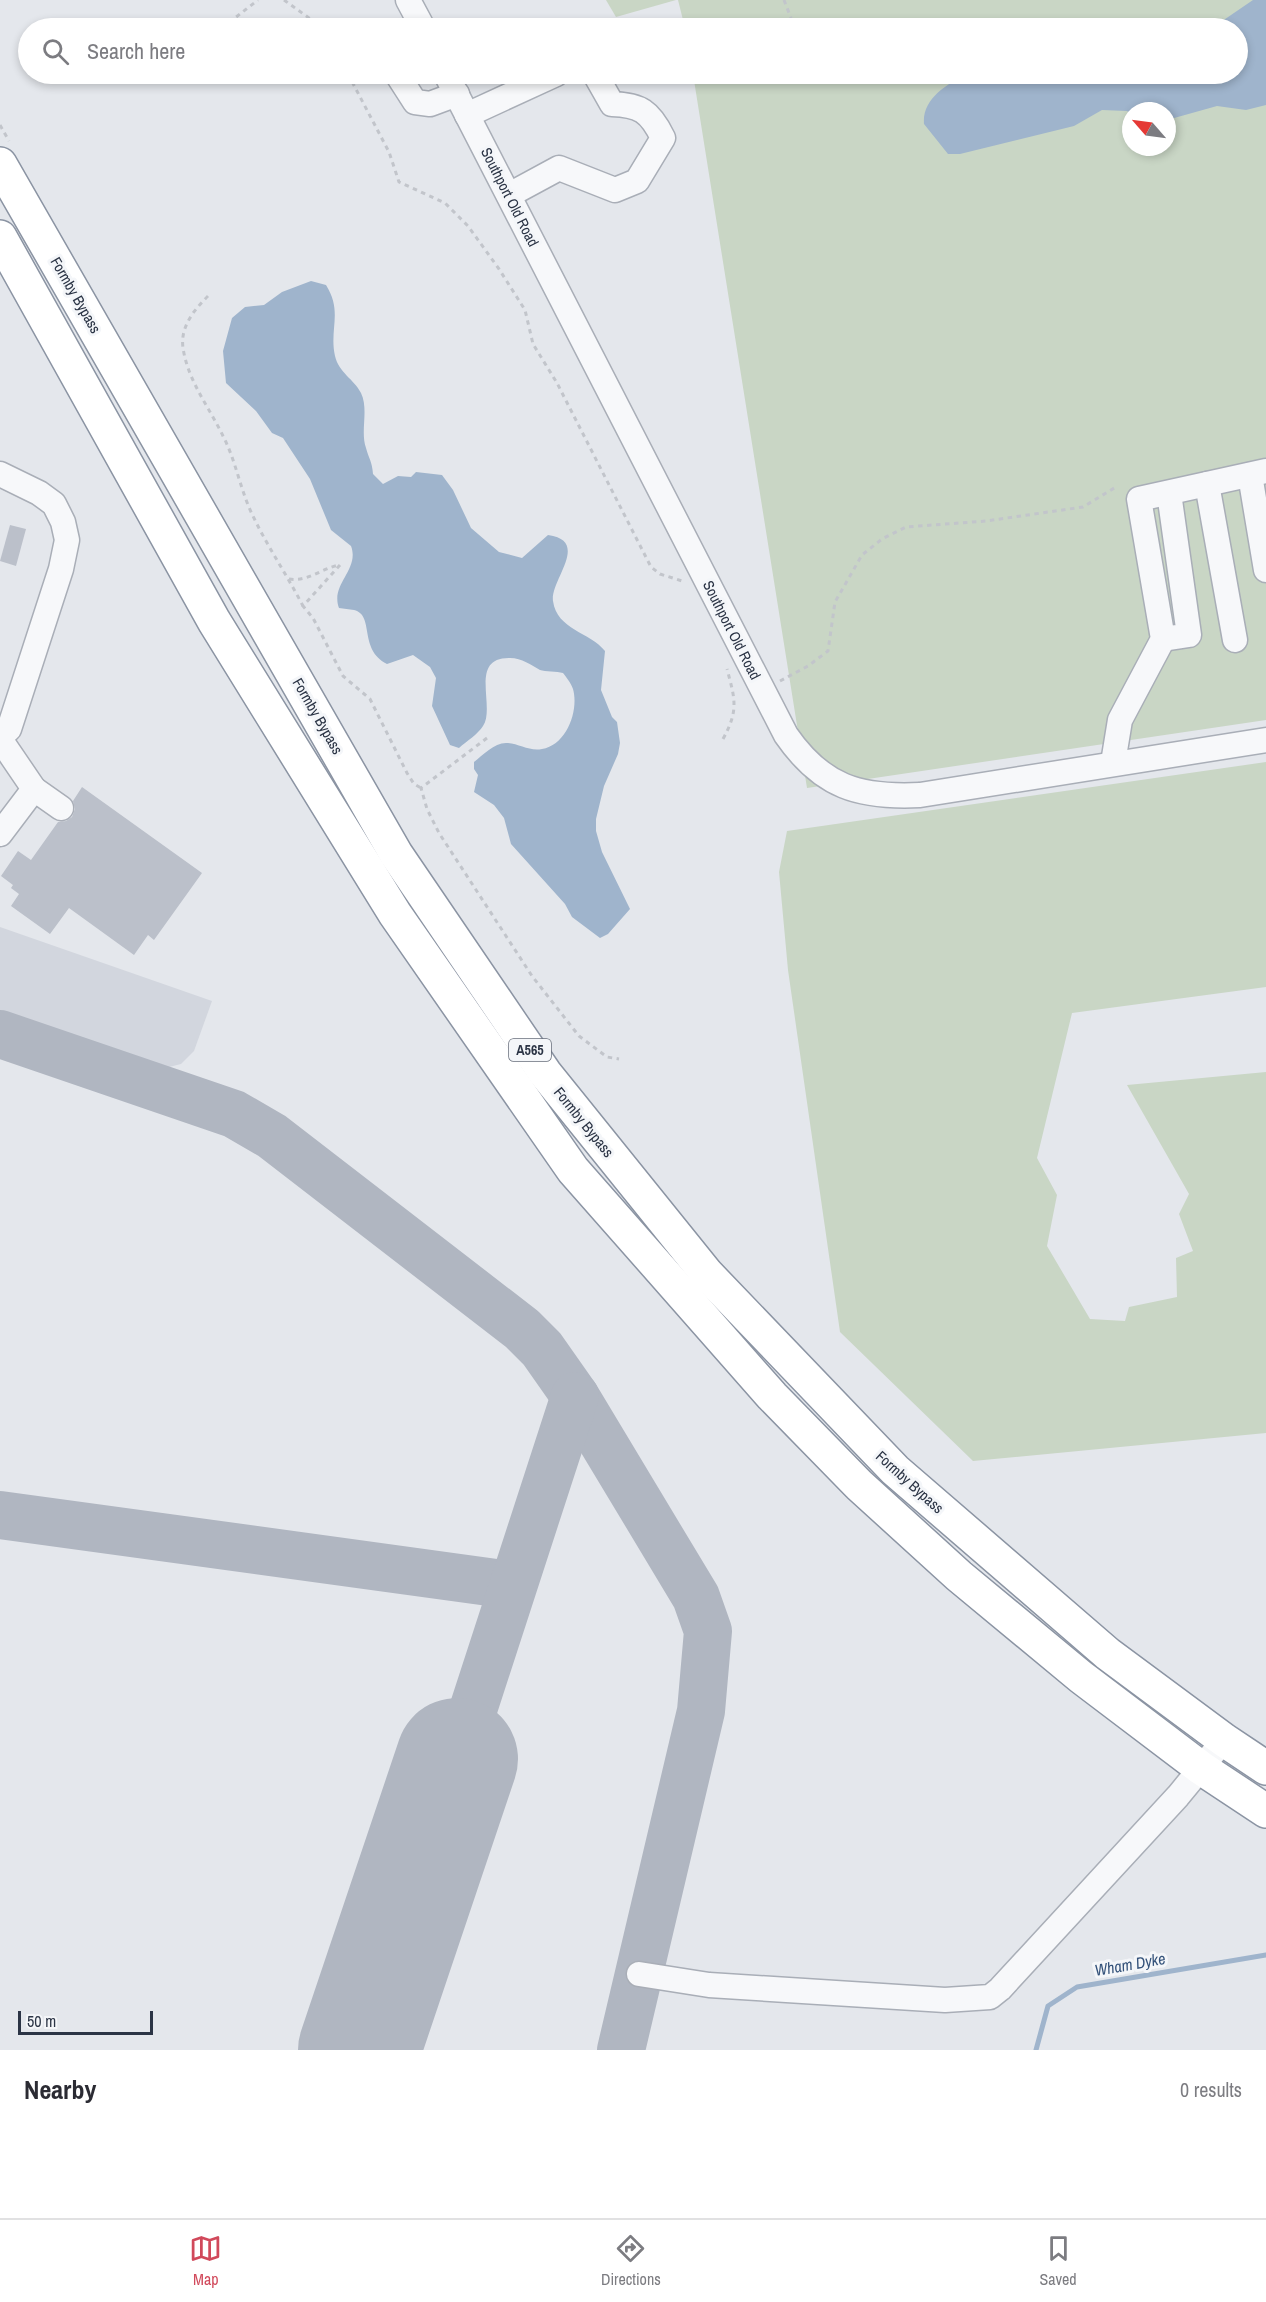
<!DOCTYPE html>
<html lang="en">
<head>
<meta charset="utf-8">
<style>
	:root { --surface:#fff; --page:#f7f7f7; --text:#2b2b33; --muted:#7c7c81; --line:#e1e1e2; --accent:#d1495b }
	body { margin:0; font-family:"Archivo Narrow",sans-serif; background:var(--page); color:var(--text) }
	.compass { position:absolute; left:1122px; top:102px; width:54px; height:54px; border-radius:50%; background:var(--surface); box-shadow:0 3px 9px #0003; rotate:298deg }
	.scale { position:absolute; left:18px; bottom:15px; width:135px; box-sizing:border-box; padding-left:6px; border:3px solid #2b3445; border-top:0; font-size:16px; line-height:21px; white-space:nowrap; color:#2b3445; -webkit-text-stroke:4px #f4f6f9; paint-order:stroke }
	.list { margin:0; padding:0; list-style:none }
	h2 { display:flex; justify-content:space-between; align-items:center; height:78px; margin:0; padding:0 24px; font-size:26px }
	h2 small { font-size:20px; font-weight:400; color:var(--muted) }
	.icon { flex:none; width:33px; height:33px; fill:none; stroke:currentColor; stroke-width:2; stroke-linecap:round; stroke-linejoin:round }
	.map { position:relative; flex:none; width:1266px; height:2050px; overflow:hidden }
	.search { position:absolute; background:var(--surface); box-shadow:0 3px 9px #0003; left:18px; right:18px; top:18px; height:66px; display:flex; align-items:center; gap:15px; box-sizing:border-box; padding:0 21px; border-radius:33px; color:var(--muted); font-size:22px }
	.sheet { height:168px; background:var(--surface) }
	nav { display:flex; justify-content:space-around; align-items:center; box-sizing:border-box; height:84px; border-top:2px solid var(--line); background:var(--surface); font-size:16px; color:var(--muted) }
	nav a { display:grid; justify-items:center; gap:3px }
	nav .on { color:var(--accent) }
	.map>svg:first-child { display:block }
	.built { fill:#d2d6de }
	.green { fill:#c9d6c5; fill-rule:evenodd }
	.water { fill:#9fb4cc }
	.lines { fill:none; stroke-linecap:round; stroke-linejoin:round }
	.stream { stroke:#9fb4cc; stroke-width:5 }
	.taxiway { stroke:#b0b6c1; stroke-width:48 }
	.runway { stroke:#b0b6c1; stroke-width:122 }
	.building { fill:#bbc0ca }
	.minor-casing { stroke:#a9aeb7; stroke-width:27 }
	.highway-casing { stroke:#8b94a3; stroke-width:36 }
	.path { stroke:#c2c5cb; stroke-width:3; stroke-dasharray:4.5 4.5; stroke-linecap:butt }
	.minor { stroke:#f7f8fa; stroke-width:24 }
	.highway { stroke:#fff; stroke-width:33 }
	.labels { text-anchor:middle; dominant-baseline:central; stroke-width:6; stroke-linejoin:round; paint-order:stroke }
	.shield { fill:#f4f6f9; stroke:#676e7b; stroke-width:1.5 }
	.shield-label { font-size:14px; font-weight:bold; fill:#2b3445 }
	.street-label { font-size:15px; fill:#2b3445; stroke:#f4f6f9 }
	.water-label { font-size:16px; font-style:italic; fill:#34527a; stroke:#f4f6f9 }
</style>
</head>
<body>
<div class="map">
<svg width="1266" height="2050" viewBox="0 0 1266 2050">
	<rect width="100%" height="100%" fill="#e4e7ec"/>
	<polygon class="built" points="0,927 212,1001 194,1051 181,1064 165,1068 0,1012"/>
	<g class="green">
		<polygon points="606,0 676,0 616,17"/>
		<path d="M 678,0 L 1266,0 L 1266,720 L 807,788 L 693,74 L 1238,74 L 1238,28 L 685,28 ZM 1131,111 L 1167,111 L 1167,147 L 1131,147 Z"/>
		<polygon points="1266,762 1266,987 1072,1013 1037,1158 1057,1195 1047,1246 1090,1319 1125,1321 1129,1307 1177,1297 1176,1258 1193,1251 1179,1214 1189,1194 1127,1085 1266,1072 1266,1433 973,1461 840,1332 788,970 779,872 787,831"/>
	</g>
	<g class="water">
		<path d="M 1253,0 L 1266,0 L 1266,105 L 1246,110 L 1217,106 L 1167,120 L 1167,111 L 1131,111 L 1131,114 L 1127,111 L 1102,110 L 1074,126 L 960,154 L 948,154 L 924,124 C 922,99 946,85 966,74 L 1238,74 L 1238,28 L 1212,28 Z"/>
		<path d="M 311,281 L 326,285 C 343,312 329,329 335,356 C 339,373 354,379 361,393 C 369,410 360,431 366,448 C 369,459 372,461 373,474 L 383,484 L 398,476 L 411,477 L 416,472 L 442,475 L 453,490 L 471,528 L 499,552 L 522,558 L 548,535 C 591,541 550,580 553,601 C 557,630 590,632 605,651 L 601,690 L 612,717 L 617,722 L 620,743 L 618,754 L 604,786 L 596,819 L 596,831 L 602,852 L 630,909 L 608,934 L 600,938 L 572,917 L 565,904 L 511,844 L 504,818 L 494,805 L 474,792 L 478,775 L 474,769 L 474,762 C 483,755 494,743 506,743 C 518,743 530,752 542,749 C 567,745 579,710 573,689 C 571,683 566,677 563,673 C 557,671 545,672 540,670 C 531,665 522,658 510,658 C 468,657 496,707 483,726 C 478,734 467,741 459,748 L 450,745 L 432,706 L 436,678 L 430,667 L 413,655 L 387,664 C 358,649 375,615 354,610 C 349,609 344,609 339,608 C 330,584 360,570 351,546 L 331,530 L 310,479 L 283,438 L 272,433 L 256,411 L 226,383 L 223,351 L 232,318 L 245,307 L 264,305 L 282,292 Z"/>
	</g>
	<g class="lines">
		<polyline class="stream" points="1036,2050 1048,2006 1077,1987 1266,1955"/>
		<g class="taxiway">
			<polyline points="0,1034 234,1114 272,1136 522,1329 542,1349 575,1396 696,1597 708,1631 701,1711 621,2050"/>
			<polyline points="0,1515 511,1585"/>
			<polyline points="457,1759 575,1396"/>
		</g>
		<polyline class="runway" points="359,2050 457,1759"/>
	</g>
	<g class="building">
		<polygon points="10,525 26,529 16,566 0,561"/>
		<polygon points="82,787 202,873 154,940 148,935 134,955 69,908 50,934 11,906 19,894 11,888 13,885 1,876 18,851 31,860 58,822 66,821 72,817 75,809 73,801"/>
	</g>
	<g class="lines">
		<g class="minor-casing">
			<g id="minor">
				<polyline points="408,0 423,28"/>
				<polyline points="397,74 415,102 430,104 457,94"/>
				<path d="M 446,74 L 786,735 C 822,787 859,798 920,795 L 1266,740"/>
				<polyline points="467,115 556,74"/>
				<path d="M 509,195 L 559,168 L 615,190 L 637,181 L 663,138 C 650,111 640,105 612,104 L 595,74"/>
				<polyline points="0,474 39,493 54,504 63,522 67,540 61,569 9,729 0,737"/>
				<polyline points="1250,475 1266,570"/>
				<polyline points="1207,484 1235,640"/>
				<polyline points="1163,639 1189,635 1169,493"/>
				<polyline points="0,739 34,789 0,834"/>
				<polyline points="1113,763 1120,720 1163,639 1139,499 1266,471"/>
				<polyline points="34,789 61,808"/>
				<polyline points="639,1974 709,1985 945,2000 990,1997 1000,1989 1178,1796 1224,1740"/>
			</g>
		</g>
		<g class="highway-casing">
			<g id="highway">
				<polyline points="0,164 396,854 545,1073 707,1274 895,1470 1108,1654 1224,1740 1266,1768"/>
				<polyline points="0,237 214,621 395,914 573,1170 772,1396 859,1485 959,1576 1081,1677 1201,1768 1266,1811"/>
			</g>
		</g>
		<g class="path">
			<polyline points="284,0 323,28"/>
			<polyline points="784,0 791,18"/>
			<polyline points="222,28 258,0"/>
			<polyline points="348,74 389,152 399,182 445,203 468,226 499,269 525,310 533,344 557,383 651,567 660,574 682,581"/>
			<polyline points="156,79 163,74"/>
			<polyline points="0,125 9,141"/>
			<path d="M 208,296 C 194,310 180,327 183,348 C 188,381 209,407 223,436 C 236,461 240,489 252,514 C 267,546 287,575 303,606"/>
			<polyline points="340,565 303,606 313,618 343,676 370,699 407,773 414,784 421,788"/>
			<path d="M 289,579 C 308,582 320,569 339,565"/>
			<polyline points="780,681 808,666 828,651 835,602 862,555 882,539 906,527 986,521 1083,507 1116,487"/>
			<polyline points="487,738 421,788 427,809 439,833 532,976 579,1036 607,1057 619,1059"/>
			<path d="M 723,739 C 739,710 735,699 727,669"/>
		</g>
		<use href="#minor" class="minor"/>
		<use href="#highway" class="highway"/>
	</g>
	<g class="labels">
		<rect class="shield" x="509" y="1039" width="42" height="22" rx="4.5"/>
		<g class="shield-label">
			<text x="530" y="1050">A565</text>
		</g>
		<g class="street-label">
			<text transform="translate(510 197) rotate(63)">Southport Old Road</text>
			<text transform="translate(76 295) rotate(60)">Formby Bypass</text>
			<text transform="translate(732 630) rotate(63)">Southport Old Road</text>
			<text transform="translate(318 716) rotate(60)">Formby Bypass</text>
			<text transform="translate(584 1122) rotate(51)">Formby Bypass</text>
			<text transform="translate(910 1482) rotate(42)">Formby Bypass</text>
		</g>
		<g class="water-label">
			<text transform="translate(1130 1964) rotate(-10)">Wham Dyke</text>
		</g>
	</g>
</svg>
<svg class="compass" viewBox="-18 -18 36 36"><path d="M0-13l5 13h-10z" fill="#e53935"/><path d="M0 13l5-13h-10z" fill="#7c7c81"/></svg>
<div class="scale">50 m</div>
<div class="search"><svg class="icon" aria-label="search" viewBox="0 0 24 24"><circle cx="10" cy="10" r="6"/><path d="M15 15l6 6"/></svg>Search here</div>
</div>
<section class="sheet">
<h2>Nearby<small>0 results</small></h2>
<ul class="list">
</ul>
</section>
<nav>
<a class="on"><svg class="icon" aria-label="map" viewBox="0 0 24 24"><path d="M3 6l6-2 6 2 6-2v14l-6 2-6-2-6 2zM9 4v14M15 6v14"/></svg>Map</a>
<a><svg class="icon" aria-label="directions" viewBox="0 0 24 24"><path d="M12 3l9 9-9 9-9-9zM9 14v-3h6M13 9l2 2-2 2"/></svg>Directions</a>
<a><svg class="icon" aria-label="saved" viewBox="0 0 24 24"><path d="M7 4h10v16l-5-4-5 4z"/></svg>Saved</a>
</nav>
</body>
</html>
